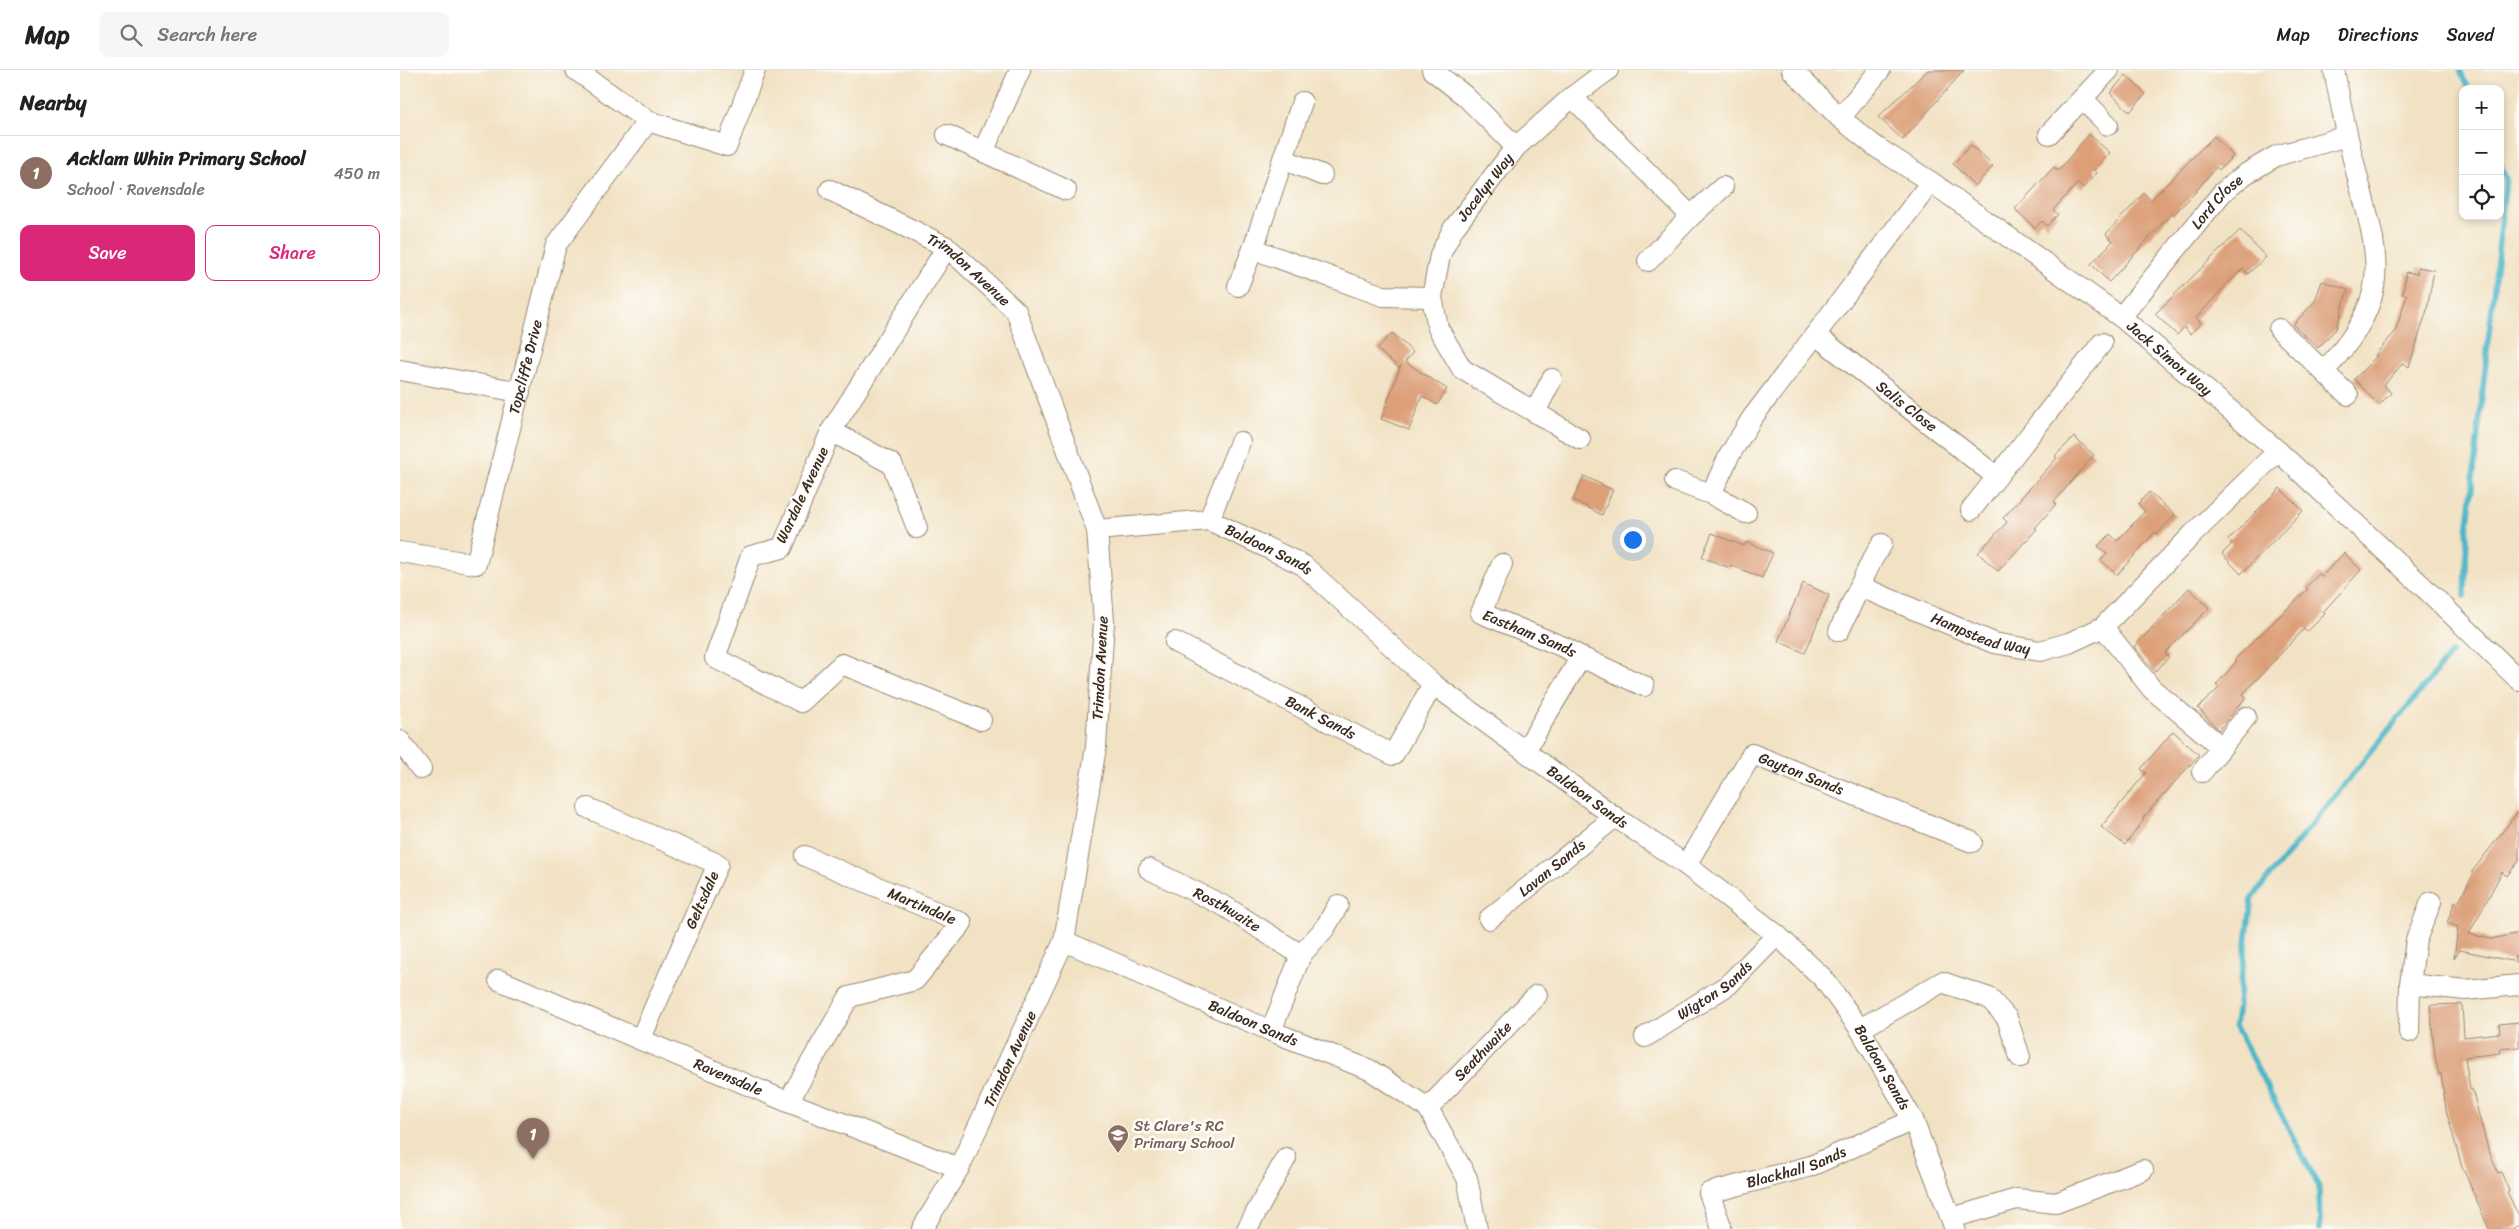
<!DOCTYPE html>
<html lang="en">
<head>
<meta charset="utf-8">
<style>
	:root { --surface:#fff; --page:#f6f6f6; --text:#202124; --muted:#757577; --line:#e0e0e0; --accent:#db2777 }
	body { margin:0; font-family:Sriracha,sans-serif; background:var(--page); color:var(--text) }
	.controls { position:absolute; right:15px; top:15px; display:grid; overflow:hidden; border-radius:10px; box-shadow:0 2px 8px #0003 }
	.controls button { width:45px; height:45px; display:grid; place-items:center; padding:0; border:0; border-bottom:1px solid var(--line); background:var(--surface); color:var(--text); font:25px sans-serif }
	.you { position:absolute; left:1232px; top:469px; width:18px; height:18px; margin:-12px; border:4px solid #fff; border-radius:50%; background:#1a73e8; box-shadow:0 0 0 8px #1a73e833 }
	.badge { display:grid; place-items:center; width:32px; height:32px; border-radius:50%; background:var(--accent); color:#fff; font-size:16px; font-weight:700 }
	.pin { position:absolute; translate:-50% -41px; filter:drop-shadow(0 1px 2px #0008) }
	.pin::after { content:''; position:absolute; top:26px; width:18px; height:15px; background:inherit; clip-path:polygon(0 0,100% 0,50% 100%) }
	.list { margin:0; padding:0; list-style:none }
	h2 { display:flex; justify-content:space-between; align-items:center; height:65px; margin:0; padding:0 20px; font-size:21px }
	h2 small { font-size:16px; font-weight:400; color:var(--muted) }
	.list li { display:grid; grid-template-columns:32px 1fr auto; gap:15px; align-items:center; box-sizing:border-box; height:75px; padding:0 20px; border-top:1px solid var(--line) }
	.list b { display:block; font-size:19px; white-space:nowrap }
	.list p { margin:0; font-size:16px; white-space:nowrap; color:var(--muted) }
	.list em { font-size:16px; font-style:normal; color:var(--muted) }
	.actions { display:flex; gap:10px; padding:15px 20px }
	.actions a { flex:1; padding:11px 0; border:1px solid var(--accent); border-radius:10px; text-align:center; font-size:18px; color:var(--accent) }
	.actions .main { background:var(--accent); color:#fff }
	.icon { flex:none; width:28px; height:28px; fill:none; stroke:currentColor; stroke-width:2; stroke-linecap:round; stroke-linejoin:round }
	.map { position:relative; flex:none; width:2119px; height:1159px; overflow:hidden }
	header { display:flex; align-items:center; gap:30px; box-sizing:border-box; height:70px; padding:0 25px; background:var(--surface); border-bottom:1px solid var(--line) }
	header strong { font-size:24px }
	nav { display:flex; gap:28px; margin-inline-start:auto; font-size:18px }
	.search { width:350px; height:45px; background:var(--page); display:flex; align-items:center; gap:12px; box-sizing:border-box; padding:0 18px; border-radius:10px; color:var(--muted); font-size:19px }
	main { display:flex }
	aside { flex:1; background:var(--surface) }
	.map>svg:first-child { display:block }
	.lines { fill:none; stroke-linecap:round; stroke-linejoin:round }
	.stream { stroke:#4cb7c8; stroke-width:5.5 }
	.building { fill:#dc9f78 }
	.minor-casing { stroke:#968671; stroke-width:22 }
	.minor { stroke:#fff; stroke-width:20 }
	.labels { text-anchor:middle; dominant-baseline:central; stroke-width:5; stroke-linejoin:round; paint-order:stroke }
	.street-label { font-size:15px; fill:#3b2a1e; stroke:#fdfcf7 }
	.education-label { font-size:15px; fill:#785e54; stroke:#fdfcf7; text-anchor:start }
</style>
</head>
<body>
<header>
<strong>Map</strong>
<div class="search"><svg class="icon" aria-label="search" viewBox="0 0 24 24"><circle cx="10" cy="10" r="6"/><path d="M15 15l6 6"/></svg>Search here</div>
<nav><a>Map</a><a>Directions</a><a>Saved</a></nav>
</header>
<main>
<aside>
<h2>Nearby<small></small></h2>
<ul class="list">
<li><span class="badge" style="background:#8d6e63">1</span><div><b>Acklam Whin Primary School</b><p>School · Ravensdale</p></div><em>450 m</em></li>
</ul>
<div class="actions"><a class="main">Save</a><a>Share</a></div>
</aside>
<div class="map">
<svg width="2119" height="1159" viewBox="0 0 2119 1159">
	<rect width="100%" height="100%" fill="#fdfcf7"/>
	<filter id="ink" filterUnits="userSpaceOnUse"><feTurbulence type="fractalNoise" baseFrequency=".02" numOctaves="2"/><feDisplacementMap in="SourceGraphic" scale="10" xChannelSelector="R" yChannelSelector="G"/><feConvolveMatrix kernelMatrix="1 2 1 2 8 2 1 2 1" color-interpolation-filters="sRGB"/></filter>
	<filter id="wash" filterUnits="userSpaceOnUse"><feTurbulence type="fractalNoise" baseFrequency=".0096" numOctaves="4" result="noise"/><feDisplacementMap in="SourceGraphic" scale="20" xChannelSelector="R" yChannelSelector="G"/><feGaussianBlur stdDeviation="1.12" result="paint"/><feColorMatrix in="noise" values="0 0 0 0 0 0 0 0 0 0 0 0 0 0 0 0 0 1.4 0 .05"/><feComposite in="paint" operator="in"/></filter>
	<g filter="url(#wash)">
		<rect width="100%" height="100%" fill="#f2e2c4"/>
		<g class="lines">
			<g class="stream">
				<polyline points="2060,0 2068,19"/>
				<polyline points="2065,526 2067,464 2106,108 2100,94"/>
				<polyline points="1920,1159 1919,1117 1835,956 1852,828 2052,582"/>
			</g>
		</g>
		<g id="blocks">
			<g class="building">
				<polygon points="1528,0 1564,0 1503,70 1478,47"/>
				<polygon points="1726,5 1746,24 1730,42 1710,23"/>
				<polygon points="1689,64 1710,83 1694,100 1697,103 1683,118 1678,113 1653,140 1658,144 1647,156 1642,151 1635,158 1615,139 1654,97 1658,101"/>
				<polygon points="1814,66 1833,86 1819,100 1816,97 1792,126 1773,145 1772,143 1709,212 1691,194 1713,171 1706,164 1744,123 1751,130"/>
				<polygon points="1571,75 1593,96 1575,116 1553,94"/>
				<polygon points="1840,160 1866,187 1848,204 1843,199 1827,214 1796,248 1801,253 1790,264 1784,257 1777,265 1755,244"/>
				<polygon points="2018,197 2034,200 2027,240 2009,297 2003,293 1984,315 1991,323 1979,335 1954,309 1977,286 1975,285 1995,262 2007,225 2003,224 2006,202 2017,204"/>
				<polygon points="1922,211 1948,220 1936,259 1918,278 1893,255 1915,231"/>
				<polygon points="992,263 1013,282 1005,292 1047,319 1037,335 1022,326 1009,360 981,349 1001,295 999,298 977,279"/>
				<polygon points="1674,367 1694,385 1654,432 1656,434 1635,458 1637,459 1598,501 1578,483 1607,452 1603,448 1657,388 1655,386"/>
				<polygon points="1184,406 1213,420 1202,445 1173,430"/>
				<polygon points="1880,418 1903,441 1841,504 1822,484 1832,474 1828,470"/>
				<polygon points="1749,422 1775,445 1757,464 1755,462 1717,505 1701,490 1707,484 1698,476 1710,464 1717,471 1745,441 1738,434"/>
				<polygon points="1312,463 1344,476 1346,472 1373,483 1362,508 1331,495 1330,498 1302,487"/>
				<polygon points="1944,483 1961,500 1923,542 1925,544 1907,562 1904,559 1843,624 1846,627 1819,660 1798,638 1819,618 1816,615 1837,591 1835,589 1908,519 1906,517 1919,504 1922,506"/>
				<polygon points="1403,513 1429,525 1405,583 1378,571"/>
				<polygon points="1789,518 1809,538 1765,583 1769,587 1755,602 1734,577"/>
				<polygon points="1773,661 1799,685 1742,749 1744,750 1725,775 1701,757 1746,703 1741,699"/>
				<polygon points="2119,740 2119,791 2107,806 2102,802 2069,864 2091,869 2119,863 2119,885 2114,886 2116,892 2060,880 2054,888 2058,857 2047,853 2055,831 2058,833 2074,803 2072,802"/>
				<polygon points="2062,934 2064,967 2100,963 2099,954 2119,952 2119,977 2100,979 2101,983 2065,987 2070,1020 2072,1019 2088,1079 2098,1103 2101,1102 2109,1121 2107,1122 2119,1146 2119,1155 2112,1159 2089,1159 2061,1094 2046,1040 2041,1003 2039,1004 2035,986 2030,935"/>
			</g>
		</g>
	</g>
	<g filter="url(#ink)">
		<use href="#blocks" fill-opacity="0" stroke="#968671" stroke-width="1"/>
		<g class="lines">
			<g class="minor-casing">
				<g id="minor">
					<polyline points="176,0 248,51 327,76 355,0"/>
					<polyline points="1032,0 1065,26 1116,77"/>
					<path id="s1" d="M 1392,0 L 1440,48 L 1476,77 L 1531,112 L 1721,247 L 1878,381 L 2033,526 L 2119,610"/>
					<polyline points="1172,27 1291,146"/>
					<polyline points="1683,29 1708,55"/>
					<polyline points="1440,48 1480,0"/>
					<polyline points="1649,64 1709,0"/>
					<polyline points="547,65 666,120"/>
					<polyline points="583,82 620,0"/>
					<polyline points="883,89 922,105"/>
					<path id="s2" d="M 430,120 L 547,177 L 616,241 L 697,460 L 704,552 L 696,677 L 664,871 L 559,1098 L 522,1159"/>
					<polyline points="547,177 431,361 382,478 351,486 315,588 401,632 442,594 581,650"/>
					<polyline points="853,179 983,226 1032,227"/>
					<polyline points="1248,191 1291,146 1323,117"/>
					<polyline points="838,216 853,179 902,32"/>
					<path id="s3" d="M 1721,247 L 1822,123 L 1844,105 L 1876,86 L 1947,66"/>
					<polyline points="1879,259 1948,325"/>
					<path id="s4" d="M 1417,266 L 1597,407"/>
					<polyline points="0,300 120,322"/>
					<path d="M 1924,301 C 1946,277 1968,250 1974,217 C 1981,177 1963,132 1954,93 C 1946,62 1940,31 1934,0"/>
					<polyline points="1135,342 1152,309"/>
					<polyline points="431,361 492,394 517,458"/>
					<path id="s5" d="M 1180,369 L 1062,299 L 1038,258 L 1032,227 L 1040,185 L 1053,159 L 1116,77 L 1172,27 L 1208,0"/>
					<polyline points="1275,411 1311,424 1346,443"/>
					<polyline points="1311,424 1329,386 1352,348 1531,112"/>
					<polyline points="1571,440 1702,273"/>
					<polyline points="809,450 840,372"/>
					<path id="s6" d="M 697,460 L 809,450 L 903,495 L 1033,614 L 1215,747 L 1286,795 L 1377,865 L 1423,908 L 1460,959 L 1513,1050 L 1555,1159"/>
					<path id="s7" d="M 0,482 L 76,494 L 156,175 L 248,51"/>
					<path id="s8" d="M 1102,494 L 1081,543 L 1166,578 L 1181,587 L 1125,681"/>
					<path id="s9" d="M 1461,517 L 1594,573 L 1640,581 L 1669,573 L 1703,557 L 1793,464 L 1878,381"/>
					<polyline points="1703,557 1752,619 1821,677"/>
					<polyline points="1439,561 1472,490 1482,474"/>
					<path id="s10" d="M 775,572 L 993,685 L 1033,614"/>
					<polyline points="1181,587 1244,616"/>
					<polyline points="0,671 21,699"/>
					<polyline points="1802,702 1846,647"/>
					<polyline points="188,738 318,794 241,968"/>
					<path id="s11" d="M 1286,795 L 1352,684 L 1572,772"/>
					<path id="s12" d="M 749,799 L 826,837 L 901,885 L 871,961"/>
					<path id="s13" d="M 1089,849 L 1215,747"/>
					<path id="s14" d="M 664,871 L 871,961 L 970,1000 L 1028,1038 L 1067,1108 L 1077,1159"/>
					<polyline points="901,885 925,858 938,835"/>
					<path id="s15" d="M 99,910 L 388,1032 L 559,1098"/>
					<polyline points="2010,914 2065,920 2119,915"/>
					<polyline points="1460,959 1542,912 1589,928 1607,948 1620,987"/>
					<polyline points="2009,962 2010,914 2016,870 2031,832"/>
					<path id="s16" d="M 1245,967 L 1328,915 L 1377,865"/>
					<polyline points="388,1032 449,927 515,910 562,853 405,786"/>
					<path id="s17" d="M 1028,1038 L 1137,925"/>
					<polyline points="1552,1148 1617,1129 1656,1133 1743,1100"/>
					<path id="s18" d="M 1321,1156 L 1309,1123 L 1411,1096 L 1513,1050"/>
					<polyline points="847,1159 886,1088"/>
				</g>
			</g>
			<use href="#minor" class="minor"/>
		</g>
	</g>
	<defs>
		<g id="school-pin" transform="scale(1.125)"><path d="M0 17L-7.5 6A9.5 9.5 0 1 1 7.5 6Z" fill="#8d6e63" stroke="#fdfcf7"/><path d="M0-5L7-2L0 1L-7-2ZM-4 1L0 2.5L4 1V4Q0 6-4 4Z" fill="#fff"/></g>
	</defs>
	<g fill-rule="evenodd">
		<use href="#school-pin" x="718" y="1065"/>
	</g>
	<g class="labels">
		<g class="street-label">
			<text stroke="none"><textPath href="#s5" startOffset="341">Jocelyn Way</textPath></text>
			<text stroke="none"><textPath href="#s3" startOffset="150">Lord Close</textPath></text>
			<text stroke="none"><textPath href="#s2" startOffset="161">Trimdon Avenue</textPath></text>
			<text stroke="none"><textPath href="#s1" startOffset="476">Jack Simon Way</textPath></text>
			<text stroke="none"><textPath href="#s7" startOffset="280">Topcliffe Drive</textPath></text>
			<text stroke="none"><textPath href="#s4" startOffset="114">Salis Close</textPath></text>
			<text transform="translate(402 425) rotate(-65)">Wardale Avenue</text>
			<text stroke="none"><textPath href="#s6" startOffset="179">Baldoon Sands</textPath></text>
			<text stroke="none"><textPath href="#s9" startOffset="129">Hampstead Way</textPath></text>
			<text stroke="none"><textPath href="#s8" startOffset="106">Eastham Sands</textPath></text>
			<text transform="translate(700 598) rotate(-87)">Trimdon Avenue</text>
			<text stroke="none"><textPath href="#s10" startOffset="164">Bank Sands</textPath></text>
			<text stroke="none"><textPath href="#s11" startOffset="182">Gayton Sands</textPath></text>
			<text stroke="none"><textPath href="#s6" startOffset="584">Baldoon Sands</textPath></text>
			<text stroke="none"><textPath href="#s13" startOffset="81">Lavan Sands</textPath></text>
			<text transform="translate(302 830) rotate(-66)">Geltsdale</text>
			<text transform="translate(522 836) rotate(23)">Martindale</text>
			<text stroke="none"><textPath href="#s12" startOffset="88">Rosthwaite</textPath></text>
			<text stroke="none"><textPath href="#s16" startOffset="84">Wigton Sands</textPath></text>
			<text stroke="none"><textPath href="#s14" startOffset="206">Baldoon Sands</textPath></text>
			<text stroke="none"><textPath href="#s17" startOffset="79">Seathwaite</textPath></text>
			<text transform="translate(610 989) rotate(-65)">Trimdon Avenue</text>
			<text stroke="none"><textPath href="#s6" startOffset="989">Baldoon Sands</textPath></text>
			<text stroke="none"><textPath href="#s15" startOffset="249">Ravensdale</textPath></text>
			<text stroke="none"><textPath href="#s18" startOffset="126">Blackhall Sands</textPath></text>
		</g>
		<g class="education-label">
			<text x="734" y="1056">St Clare's RC<tspan x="734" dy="17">Primary School</tspan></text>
		</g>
	</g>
</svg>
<div class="controls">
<button>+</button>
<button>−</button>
<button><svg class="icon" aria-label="locate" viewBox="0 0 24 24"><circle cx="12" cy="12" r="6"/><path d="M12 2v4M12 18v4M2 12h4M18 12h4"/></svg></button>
</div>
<div class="you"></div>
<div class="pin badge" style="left:133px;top:1089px;background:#8d6e63">1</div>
</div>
</main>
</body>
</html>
